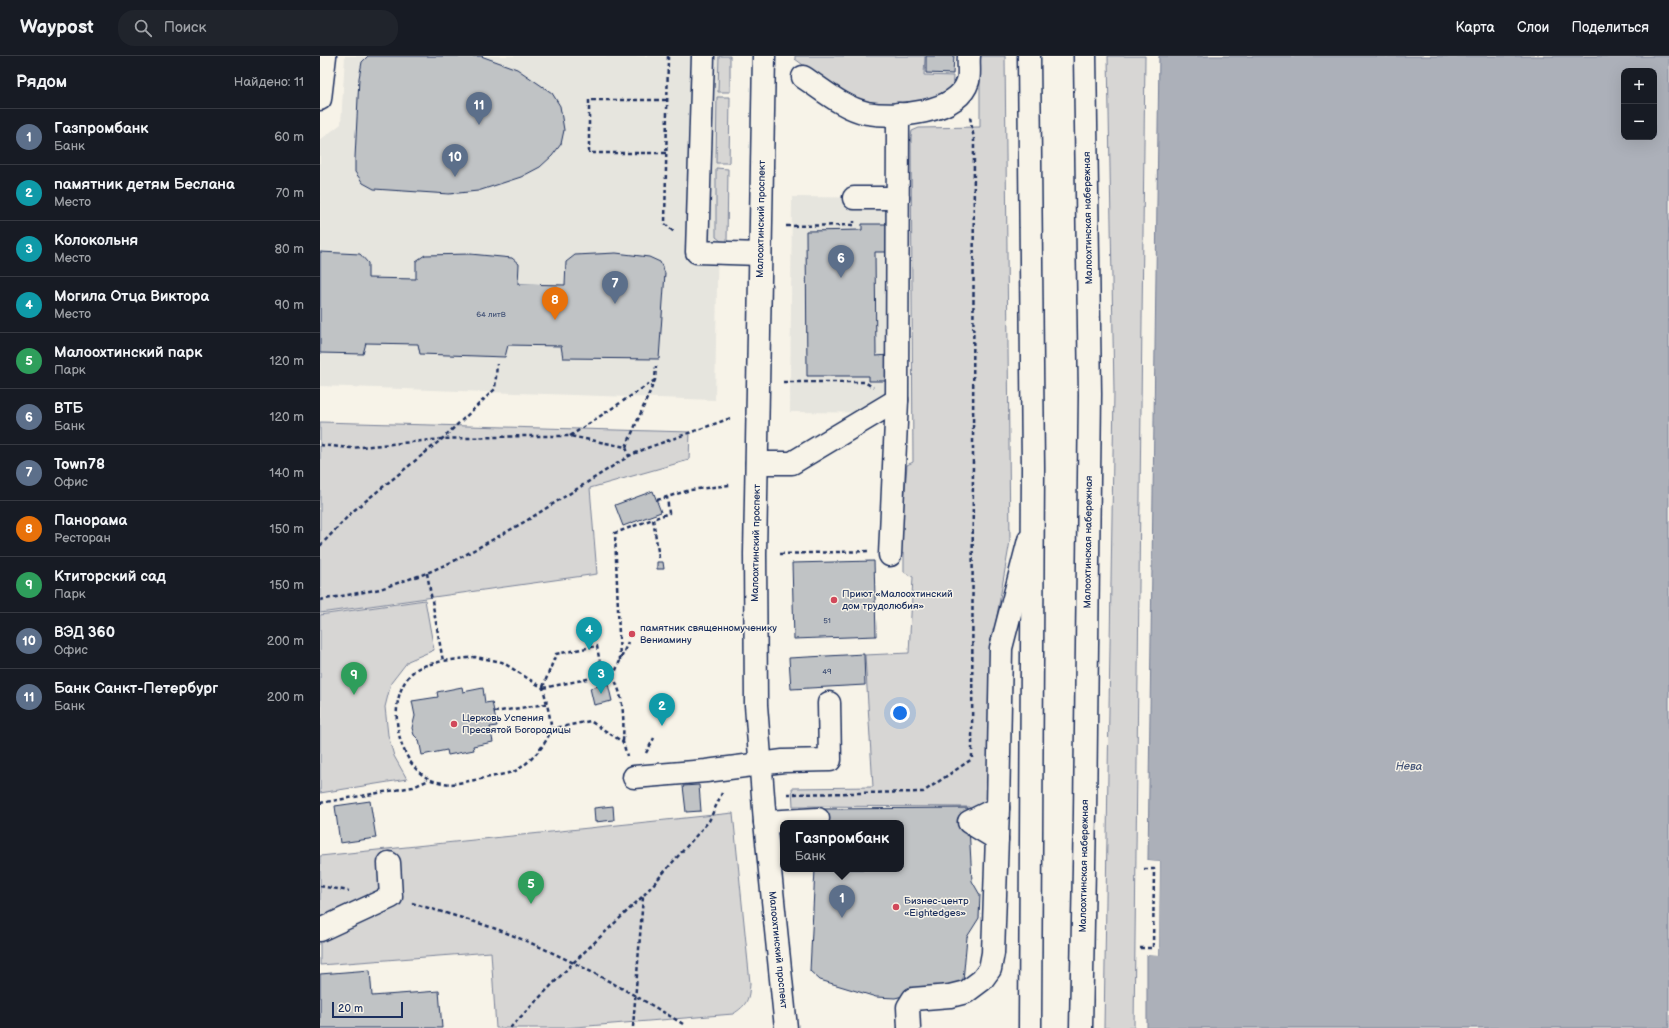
<!DOCTYPE html>
<html lang="ru">
<head>
<meta charset="utf-8">
<style>
	:root { --surface:#171b24; --page:#20242c; --text:#f1f3f6; --muted:#9ea1a6; --line:#363941; --accent:#d1495b }
	body { margin:0; font-family:"Balsamiq Sans",sans-serif; background:var(--page); color:var(--text) }
	.controls { position:absolute; right:12px; top:12px; display:grid; overflow:hidden; border-radius:8px; box-shadow:0 4px 16px #0002 }
	.controls button { width:36px; height:36px; display:grid; place-items:center; padding:0; border:0; border-bottom:1px solid var(--line); background:var(--surface); color:var(--text); font:20px sans-serif }
	.scale { position:absolute; left:12px; bottom:10px; width:71px; box-sizing:border-box; padding-left:4px; border:2px solid #1b2f5e; border-top:0; font-size:11px; line-height:14px; white-space:nowrap; color:#1b2f5e; -webkit-text-stroke:3px #f7f3e8; paint-order:stroke }
	.you { position:absolute; left:580px; top:657px; width:14px; height:14px; margin:-10px; border:3px solid #fff; border-radius:50%; background:#1a73e8; box-shadow:0 0 0 6px #1a73e833 }
	.badge { display:grid; place-items:center; width:26px; height:26px; border-radius:50%; background:var(--accent); color:#fff; font-size:13px; font-weight:700 }
	.pin { position:absolute; translate:-50% -33px; filter:drop-shadow(0 1px 2px #0008) }
	.pin::after { content:''; position:absolute; top:21px; width:14px; height:12px; background:inherit; clip-path:polygon(0 0,100% 0,50% 100%) }
	.popup { position:absolute; left:460px; top:764px; width:124px; height:52px; box-sizing:border-box; display:grid; place-content:center; border-radius:8px; background:var(--surface); filter:drop-shadow(0 1px 3px #0005); font-size:13px; white-space:nowrap; color:var(--muted) }
	.popup b { font-size:15px; color:var(--text) }
	.popup::after { content:''; position:absolute; left:50%; top:100%; margin-left:-8px; border:8px solid transparent; border-top-color:var(--surface) }
	.list { margin:0; padding:0; list-style:none }
	h2 { display:flex; justify-content:space-between; align-items:center; height:52px; margin:0; padding:0 16px; font-size:17px }
	h2 small { font-size:13px; font-weight:400; color:var(--muted) }
	.list li { display:grid; grid-template-columns:26px 1fr auto; gap:12px; align-items:center; box-sizing:border-box; height:56px; padding:0 16px; border-top:1px solid var(--line) }
	.list b { display:block; font-size:15px; white-space:nowrap }
	.list p { margin:0; font-size:13px; white-space:nowrap; color:var(--muted) }
	.list em { font-size:13px; font-style:normal; color:var(--muted) }
	.icon { flex:none; width:22px; height:22px; fill:none; stroke:currentColor; stroke-width:2; stroke-linecap:round; stroke-linejoin:round }
	.map { position:relative; flex:none; width:1349px; height:972px; overflow:hidden }
	header { display:flex; align-items:center; gap:24px; box-sizing:border-box; height:56px; padding:0 20px; background:var(--surface); border-bottom:1px solid var(--line) }
	header strong { font-size:19px }
	nav { display:flex; gap:22px; margin-inline-start:auto; font-size:14px }
	.search { width:280px; height:36px; background:var(--page); display:flex; align-items:center; gap:10px; box-sizing:border-box; padding:0 14px; border-radius:16px; color:var(--muted); font-size:15px }
	main { display:flex }
	aside { flex:1; background:var(--surface) }
	.map>svg:first-child { display:block }
	.built { fill:#e6e5de }
	.green { fill:#d7d6d4; stroke:#798299 }
	.water { fill:#acb0b9; stroke:#727c95; fill-rule:evenodd }
	.pier { fill:#f7f3e8 }
	.building { fill:#c0c3c5; stroke:#1b2f5e }
	.lines { fill:none; stroke-linecap:round; stroke-linejoin:round }
	.minor-casing { stroke:#1b2f5e; stroke-width:25 }
	.major-casing { stroke:#1b2f5e; stroke-width:25 }
	.path { stroke:#1b2f5e; stroke-width:2.5; stroke-dasharray:4 3; stroke-linecap:butt }
	.minor { stroke:#f7f3e8; stroke-width:22 }
	.major { stroke:#f7f3e8; stroke-width:22 }
	.poi-dot { fill:#d1495b; stroke:#f7f3e8; stroke-width:1.5 }
	.labels { text-anchor:middle; dominant-baseline:central; stroke-width:3; stroke-linejoin:round; paint-order:stroke }
	.number-label { font-size:8px; fill:#445478 }
	.street-label { font-size:10px; fill:#1b2f5e; stroke:#f7f3e8 }
	.poi-label { font-size:10px; fill:#1b2f5e; stroke:#f7f3e8; text-anchor:start }
	.water-label { font-size:11px; font-style:italic; fill:#465679; stroke:#f7f3e8 }
</style>
</head>
<body>
<header>
<strong>Waypost</strong>
<div class="search"><svg class="icon" aria-label="search" viewBox="0 0 24 24"><circle cx="10" cy="10" r="6"/><path d="M15 15l6 6"/></svg>Поиск</div>
<nav><a>Карта</a><a>Слои</a><a>Поделиться</a></nav>
</header>
<main>
<aside>
<h2>Рядом<small>Найдено: 11</small></h2>
<ul class="list">
<li><span class="badge" style="background:#5c6f8a">1</span><div><b>Газпромбанк</b><p>Банк</p></div><em>60 m</em></li>
<li><span class="badge" style="background:#0f9aa8">2</span><div><b>памятник детям Беслана</b><p>Место</p></div><em>70 m</em></li>
<li><span class="badge" style="background:#0f9aa8">3</span><div><b>Колокольня</b><p>Место</p></div><em>80 m</em></li>
<li><span class="badge" style="background:#0f9aa8">4</span><div><b>Могила Отца Виктора</b><p>Место</p></div><em>90 m</em></li>
<li><span class="badge" style="background:#2e9e5b">5</span><div><b>Малоохтинский парк</b><p>Парк</p></div><em>120 m</em></li>
<li><span class="badge" style="background:#5c6f8a">6</span><div><b>ВТБ</b><p>Банк</p></div><em>120 m</em></li>
<li><span class="badge" style="background:#5c6f8a">7</span><div><b>Town78</b><p>Офис</p></div><em>140 m</em></li>
<li><span class="badge" style="background:#e8710a">8</span><div><b>Панорама</b><p>Ресторан</p></div><em>150 m</em></li>
<li><span class="badge" style="background:#2e9e5b">9</span><div><b>Ктиторский сад</b><p>Парк</p></div><em>150 m</em></li>
<li><span class="badge" style="background:#5c6f8a">10</span><div><b>ВЭД 360</b><p>Офис</p></div><em>200 m</em></li>
<li><span class="badge" style="background:#5c6f8a">11</span><div><b>Банк Санкт-Петербург</b><p>Банк</p></div><em>200 m</em></li>
</ul>
</aside>
<div class="map">
<svg width="1349" height="972" viewBox="0 0 1349 972">
	<rect width="100%" height="100%" fill="#f7f3e8"/>
	<filter id="ink" filterUnits="userSpaceOnUse"><feTurbulence type="fractalNoise" baseFrequency=".025" numOctaves="2"/><feDisplacementMap in="SourceGraphic" scale="8" xChannelSelector="R" yChannelSelector="G"/><feConvolveMatrix kernelMatrix="1 2 1 2 8 2 1 2 1" color-interpolation-filters="sRGB"/></filter>
	<g filter="url(#ink)">
		<g class="built">
			<polygon points="25,0 401,0 395,344 0,330 0,84 21,68"/>
			<polygon points="472,141 589,142 589,357 470,356"/>
		</g>
		<g class="green">
			<polygon points="399,0 410,0 410,36 398,36"/>
			<polygon points="475,0 605,0 604,19 633,20 632,37 613,50 554,50 523,38 475,3"/>
			<polygon points="660,0 685,0 690,485 671,594 671,746 652,754 649,751 473,750 472,732 553,731 545,599 589,597 593,521 584,516 584,498 580,497 587,409 593,406 591,81 592,75 599,72 660,71"/>
			<polygon points="788,0 825,0 814,972 784,972 794,335"/>
			<polygon points="397,41 410,41 409,107 396,107"/>
			<polygon points="396,112 408,113 407,186 401,185 396,181"/>
			<polygon points="0,366 370,376 369,404 270,432 277,518 0,557"/>
			<polygon points="105,544 114,594 88,605 71,627 65,651 68,679 74,700 87,723 0,737 0,559"/>
			<path d="M 413,757 L 430,927 C 429,944 427,949 413,958 L 244,972 L 176,972 L 171,896 L 0,909 L 0,800 Z"/>
		</g>
		<path class="water" d="M 839,0 L 1349,0 L 1349,972 L 827,972 L 827,899 L 839,899 L 840,805 L 828,804 ZM 1304,15 L 1334,15 L 1334,81 L 1304,81 Z"/>
		<polygon class="pier" points="828,804 840,805 839,900 827,899 827,897 837,898 838,807 828,806"/>
		<g class="building">
			<polygon points="48,0 161,0 197,13 232,37 240,50 244,74 241,88 232,100 220,111 201,121 158,135 129,138 54,133 43,127 35,116 35,102 39,22 42,6"/>
			<polygon points="606,0 634,0 633,18 606,17"/>
			<polygon points="542,168 568,168 568,196 555,196 556,300 569,299 570,325 549,325 549,320 487,320 486,175 542,174"/>
			<polygon points="0,196 40,198 48,207 48,222 96,223 96,205 105,199 150,198 192,202 199,208 198,228 245,229 246,206 255,199 296,197 329,201 340,206 345,217 339,303 243,302 241,290 188,289 185,301 100,298 98,288 46,287 43,298 0,297"/>
			<polygon points="333,435 341,456 303,470 295,449"/>
			<polygon points="554,505 556,580 474,583 472,507"/>
			<polygon points="337,506 343,506 344,513 337,513"/>
			<polygon points="544,598 545,629 471,633 469,602"/>
			<polygon points="288,628 292,645 274,649 270,632"/>
			<polygon points="142,631 143,636 163,632 165,647 172,646 177,670 170,671 173,686 153,690 154,694 128,699 127,694 102,699 99,684 94,679 92,672 95,660 92,645 118,641 117,636"/>
			<polygon points="379,729 381,755 366,756 363,730"/>
			<polygon points="50,745 56,782 20,787 15,750"/>
			<polygon points="293,750 294,764 275,766 274,752"/>
			<polygon points="648,752 652,825 660,839 659,862 647,881 643,925 575,942 556,941 500,924 490,915 495,813 581,813 581,767 498,767 498,753"/>
			<polygon points="50,914 52,940 119,935 122,972 0,972 0,918"/>
		</g>
		<g class="lines">
			<g class="minor-casing">
				<g id="minor">
					<polyline points="383,0 377,196 440,198"/>
					<path id="s1" d="M 444,0 L 435,498 L 436,649 L 445,766 L 466,972"/>
					<path d="M 483,21 C 503,34 523,52 547,57 C 575,62 638,58 648,25 C 650,18 648,7 649,0"/>
					<polyline points="0,43 5,0"/>
					<polyline points="534,142 578,142"/>
					<polyline points="437,407 472,407 577,344"/>
					<polyline points="570,499 577,344 578,58"/>
					<polyline points="314,721 386,715 463,705 510,704 509,647"/>
					<polyline points="445,766 498,763"/>
					<polyline points="677,783 649,766 678,752"/>
					<polyline points="0,874 71,841 69,807"/>
					<polyline points="589,972 588,951 593,943 630,940 646,936 662,924 670,913 673,897 678,752 681,592 709,484"/>
				</g>
			</g>
			<g class="major-casing">
				<g id="major">
					<polyline points="709,0 713,412 710,972"/>
					<path id="s2" d="M 761,972 L 765,757 L 770,338 L 765,0"/>
				</g>
			</g>
			<g class="path">
				<polyline points="348,0 345,168 354,176"/>
				<polyline points="346,97 269,97 269,44 348,44"/>
				<polyline points="466,170 534,169 534,165"/>
				<polyline points="463,326 544,326 553,331"/>
				<polyline points="250,380 335,324"/>
				<polyline points="0,389 31,392 122,383 203,380 250,380 306,391 309,400"/>
				<polyline points="306,391 335,324 336,310"/>
				<polyline points="337,444 370,434 410,429"/>
				<polyline points="0,490 32,456 122,383 175,333 177,308"/>
				<polyline points="460,498 548,495"/>
				<polyline points="339,502 333,463 349,457 347,441"/>
				<path d="M 107,517 L 123,605 L 155,601 L 182,606 L 223,632 C 225,640 232,667 231,673 C 227,689 207,710 193,716 C 186,718 137,728 130,728 C 124,727 115,726 109,723 C 75,706 63,636 97,613 C 104,609 115,607 123,605"/>
				<polyline points="0,544 60,533 107,517 136,504 206,465 309,400 327,392 411,362"/>
				<polyline points="300,604 295,477 333,463"/>
				<polyline points="293,621 308,586"/>
				<polyline points="223,631 236,598 277,590 282,620"/>
				<path d="M 223,632 L 282,620 L 293,621 C 304,639 304,665 303,686"/>
				<polyline points="174,656 226,648"/>
				<polyline points="231,673 270,665 303,686 307,700"/>
				<polyline points="326,697 334,682"/>
				<polyline points="467,738 603,736 652,703 654,83 650,61"/>
				<polyline points="0,747 93,731 109,724"/>
				<polyline points="0,830 29,835"/>
				<path d="M 92,847 C 121,856 151,864 179,874 C 244,899 304,932 363,968"/>
				<polyline points="820,892 833,892 834,813 821,813"/>
				<polyline points="313,971 323,841"/>
				<polyline points="190,972 254,906 323,840 389,765 402,737"/>
			</g>
			<use href="#minor" class="minor"/>
			<use href="#major" class="major"/>
		</g>
	</g>
	<g class="poi-dot">
		<circle cx="514" cy="544" r="4"/>
		<circle cx="312" cy="578" r="4"/>
		<circle cx="134" cy="668" r="4"/>
		<circle cx="576" cy="851" r="4"/>
	</g>
	<g class="labels">
		<g class="number-label">
			<text x="171" y="258">64 литВ</text>
			<text x="507" y="564">51</text>
			<text x="507" y="615">49</text>
		</g>
		<g class="street-label">
			<text transform="translate(768 162) rotate(-91)">Малоохтинская набережная</text>
			<text transform="translate(441 163) rotate(-89)">Малоохтинский проспект</text>
			<text stroke="none"><textPath href="#s2" startOffset="486">Малоохтинская набережная</textPath></text>
			<text transform="translate(436 487) rotate(-89)">Малоохтинский проспект</text>
			<text stroke="none"><textPath href="#s2" startOffset="162">Малоохтинская набережная</textPath></text>
			<text stroke="none"><textPath href="#s1" startOffset="895">Малоохтинский проспект</textPath></text>
		</g>
		<g class="poi-label">
			<text x="522" y="538">Приют «Малоохтинский<tspan x="522" dy="12">дом трудолюбия»</tspan></text>
			<text x="320" y="572">памятник священномученику<tspan x="320" dy="12">Вениамину</tspan></text>
			<text x="142" y="662">Церковь Успения<tspan x="142" dy="12">Пресвятой Богородицы</tspan></text>
			<text x="584" y="845">Бизнес-центр<tspan x="584" dy="12">«Eightedges»</tspan></text>
		</g>
		<g class="water-label">
			<text x="1089" y="710">Нева</text>
		</g>
	</g>
</svg>
<div class="controls">
<button>+</button>
<button>−</button>
</div>
<div class="scale">20 m</div>
<div class="you"></div>
<div class="pin badge" style="left:522px;top:862px;background:#5c6f8a">1</div>
<div class="popup"><b>Газпромбанк</b>Банк</div>
<div class="pin badge" style="left:342px;top:670px;background:#0f9aa8">2</div>
<div class="pin badge" style="left:281px;top:638px;background:#0f9aa8">3</div>
<div class="pin badge" style="left:269px;top:594px;background:#0f9aa8">4</div>
<div class="pin badge" style="left:211px;top:848px;background:#2e9e5b">5</div>
<div class="pin badge" style="left:521px;top:222px;background:#5c6f8a">6</div>
<div class="pin badge" style="left:295px;top:248px;background:#5c6f8a">7</div>
<div class="pin badge" style="left:235px;top:264px;background:#e8710a">8</div>
<div class="pin badge" style="left:34px;top:639px;background:#2e9e5b">9</div>
<div class="pin badge" style="left:135px;top:121px;background:#5c6f8a">10</div>
<div class="pin badge" style="left:159px;top:69px;background:#5c6f8a">11</div>
</div>
</main>
</body>
</html>
